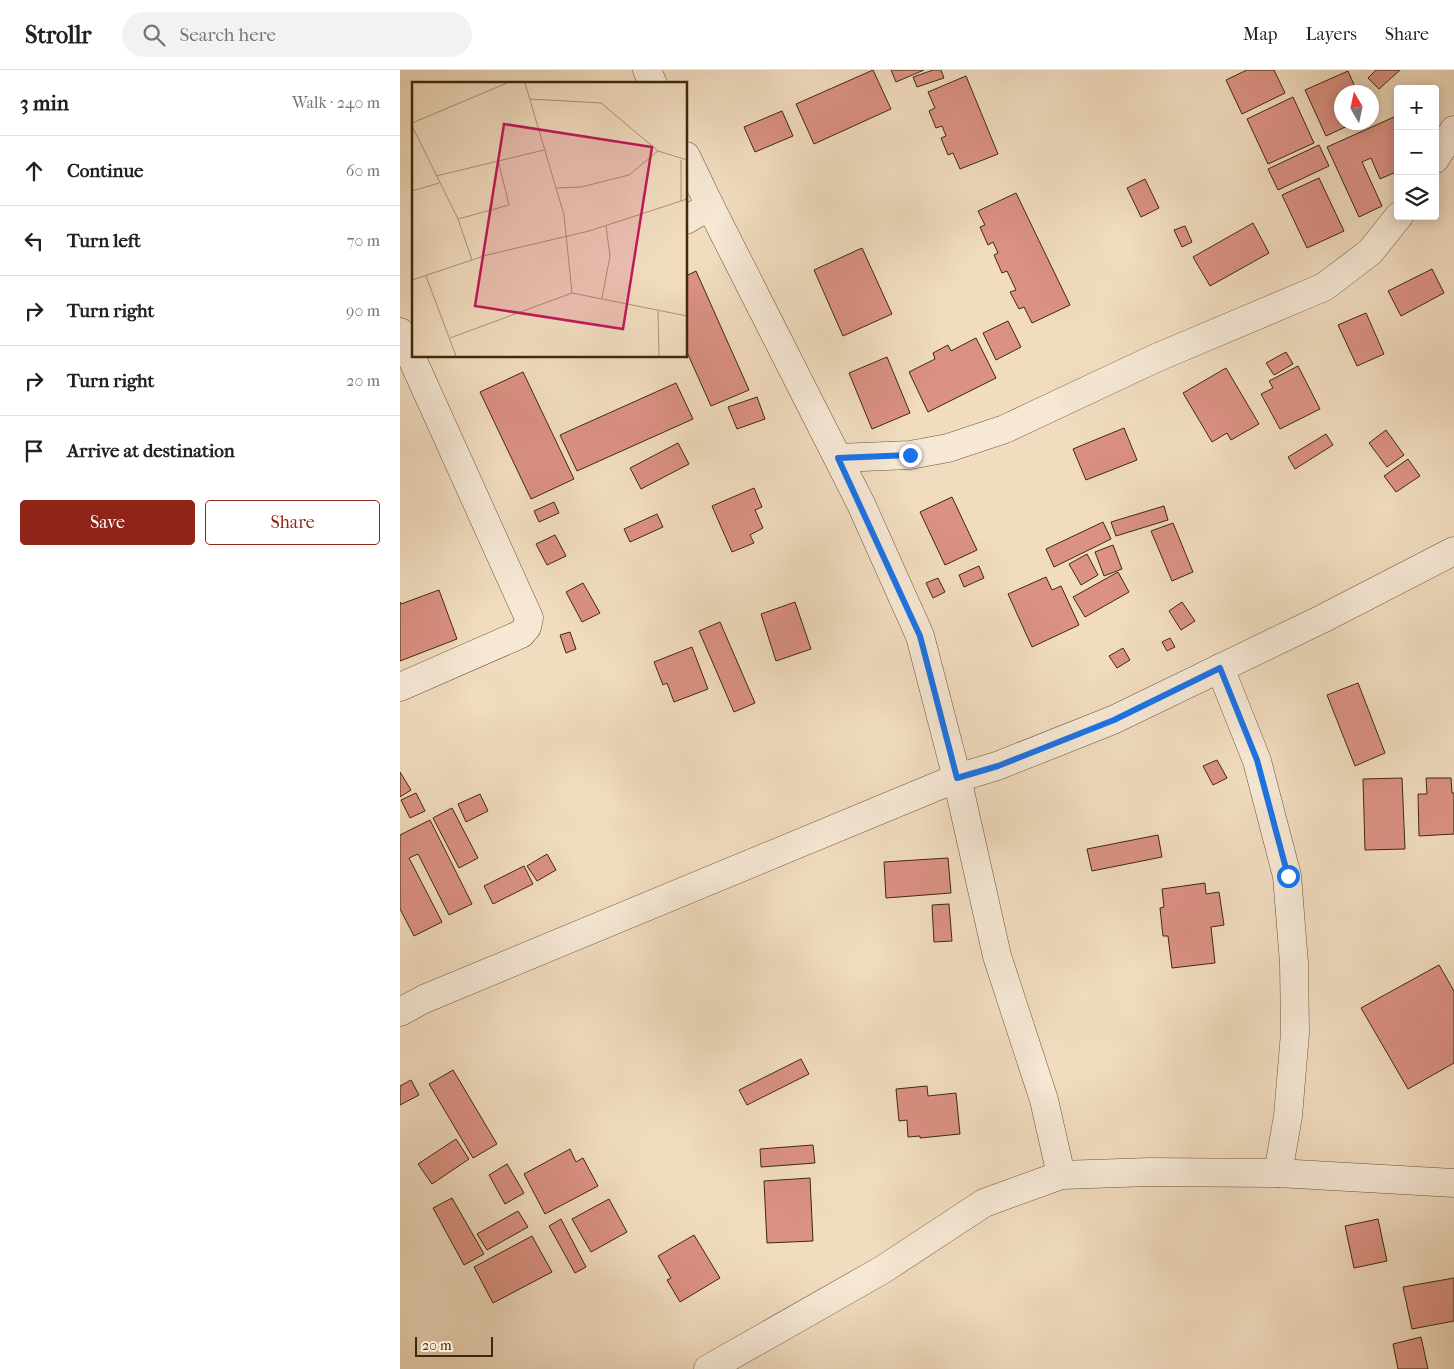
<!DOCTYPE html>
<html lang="en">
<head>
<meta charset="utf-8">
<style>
	:root { --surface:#fff; --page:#f2f2f2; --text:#202124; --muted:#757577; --line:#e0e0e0; --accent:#8f2418 }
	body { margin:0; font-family:"IM FELL French Canon",serif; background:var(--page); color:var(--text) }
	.controls { position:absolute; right:15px; top:15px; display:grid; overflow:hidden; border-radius:5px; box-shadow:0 2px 12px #0003 }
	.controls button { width:45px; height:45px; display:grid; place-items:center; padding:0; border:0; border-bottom:1px solid var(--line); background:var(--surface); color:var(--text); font:25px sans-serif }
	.compass { position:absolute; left:934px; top:15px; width:45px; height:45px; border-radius:50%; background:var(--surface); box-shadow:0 2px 12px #0003; rotate:351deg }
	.scale { position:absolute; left:15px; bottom:12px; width:78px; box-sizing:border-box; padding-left:5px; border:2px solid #3f290a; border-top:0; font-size:14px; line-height:18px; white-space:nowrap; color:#3f290a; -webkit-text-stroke:4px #f6e8d5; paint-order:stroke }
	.stop { position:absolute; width:15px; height:15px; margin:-11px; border:4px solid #1a73e8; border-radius:50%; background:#fff }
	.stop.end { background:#1a73e8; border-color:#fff; box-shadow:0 1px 5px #0008 }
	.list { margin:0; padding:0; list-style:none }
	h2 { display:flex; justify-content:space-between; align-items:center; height:65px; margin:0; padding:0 20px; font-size:21px }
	h2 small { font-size:16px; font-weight:400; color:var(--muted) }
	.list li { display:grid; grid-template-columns:32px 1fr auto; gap:15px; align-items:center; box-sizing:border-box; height:70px; padding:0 20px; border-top:1px solid var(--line) }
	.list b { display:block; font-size:19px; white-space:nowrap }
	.list em { font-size:16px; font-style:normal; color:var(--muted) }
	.actions { display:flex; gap:10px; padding:15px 20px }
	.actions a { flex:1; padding:11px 0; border:1px solid var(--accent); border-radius:5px; text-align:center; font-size:18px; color:var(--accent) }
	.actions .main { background:var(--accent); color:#fff }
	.icon { flex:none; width:28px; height:28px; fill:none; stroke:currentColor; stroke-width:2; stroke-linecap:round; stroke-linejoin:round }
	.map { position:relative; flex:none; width:1054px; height:1299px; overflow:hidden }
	header { display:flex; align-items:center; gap:30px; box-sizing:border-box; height:70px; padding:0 25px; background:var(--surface); border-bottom:1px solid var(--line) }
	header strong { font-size:24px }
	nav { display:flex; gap:28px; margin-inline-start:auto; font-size:18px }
	.search { width:350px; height:45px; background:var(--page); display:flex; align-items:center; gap:12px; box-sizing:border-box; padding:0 18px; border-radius:28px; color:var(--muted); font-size:19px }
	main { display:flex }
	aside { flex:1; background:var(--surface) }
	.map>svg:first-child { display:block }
	.building { fill:#db9183; stroke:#3f290a }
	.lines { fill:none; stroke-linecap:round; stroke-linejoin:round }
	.minor-casing { stroke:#6c5637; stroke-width:29 }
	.minor { stroke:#f6e8d5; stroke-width:28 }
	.route { stroke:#1a73e8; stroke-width:6 }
	.inset-road { fill:none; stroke:#aa9477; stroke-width:1 }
	.view { fill:#c2185b; fill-opacity:0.15; stroke:#c2185b; stroke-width:2.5 }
	.inset-edge { fill:none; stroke:#3f290a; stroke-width:2.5 }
</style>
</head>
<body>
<header>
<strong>Strollr</strong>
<div class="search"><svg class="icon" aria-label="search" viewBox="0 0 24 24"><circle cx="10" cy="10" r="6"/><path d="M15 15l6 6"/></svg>Search here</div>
<nav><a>Map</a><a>Layers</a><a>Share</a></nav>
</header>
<main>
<aside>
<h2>3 min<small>Walk · 240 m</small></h2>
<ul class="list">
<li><svg class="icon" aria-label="ahead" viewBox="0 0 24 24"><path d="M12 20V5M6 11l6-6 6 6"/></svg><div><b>Continue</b></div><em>60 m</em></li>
<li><svg class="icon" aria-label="left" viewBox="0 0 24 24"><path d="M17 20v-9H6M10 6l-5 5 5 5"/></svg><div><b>Turn left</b></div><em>70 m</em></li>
<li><svg class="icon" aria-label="right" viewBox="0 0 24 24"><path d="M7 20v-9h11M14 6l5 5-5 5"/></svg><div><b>Turn right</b></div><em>90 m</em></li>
<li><svg class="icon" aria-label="right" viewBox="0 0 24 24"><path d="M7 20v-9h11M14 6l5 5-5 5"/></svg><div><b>Turn right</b></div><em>20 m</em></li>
<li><svg class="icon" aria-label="arrive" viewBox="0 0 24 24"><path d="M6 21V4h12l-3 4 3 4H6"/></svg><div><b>Arrive at destination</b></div></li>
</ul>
<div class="actions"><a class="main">Save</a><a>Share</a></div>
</aside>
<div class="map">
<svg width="1054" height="1299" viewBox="0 0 1054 1299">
	<rect width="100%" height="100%" fill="#f1dcbf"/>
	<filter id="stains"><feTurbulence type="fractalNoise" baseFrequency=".004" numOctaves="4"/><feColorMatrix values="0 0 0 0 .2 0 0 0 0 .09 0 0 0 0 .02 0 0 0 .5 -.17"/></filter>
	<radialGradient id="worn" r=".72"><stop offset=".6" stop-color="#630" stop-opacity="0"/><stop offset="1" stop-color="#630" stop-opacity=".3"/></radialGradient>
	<g class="building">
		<polygon points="473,0 491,39 414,74 396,34"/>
		<polygon points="491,0 524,0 496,12"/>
		<polygon points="533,0 541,0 544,8 517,17 513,7"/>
		<polygon points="847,0 874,0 885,23 842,44 826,10"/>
		<polygon points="976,0 1000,0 979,19 968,8"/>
		<polygon points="948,1 957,22 942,22 942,52 956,52 926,66 905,20"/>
		<polygon points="566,6 598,84 560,99 553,83 548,85 541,68 546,66 542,56 536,58 529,41 535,38 528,22"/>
		<polygon points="893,27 914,73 868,94 847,49"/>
		<polygon points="382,41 393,66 355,82 344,57"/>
		<polygon points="994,47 998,55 998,101 980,109 971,88 962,92 982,136 959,147 927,77"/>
		<polygon points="919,75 929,96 878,120 868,99"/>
		<polygon points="919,108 944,161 907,178 882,125"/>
		<polygon points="745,109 759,138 741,147 727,118"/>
		<polygon points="616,123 670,235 632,253 624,237 619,239 610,222 616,220 607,201 602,203 594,185 598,183 593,172 588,175 580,157 585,155 578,141"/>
		<polygon points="853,153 869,183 810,216 793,187"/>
		<polygon points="785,156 792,172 782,177 774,160"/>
		<polygon points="462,178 492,244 443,266 414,200"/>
		<polygon points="1032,199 1044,223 1001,246 988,221"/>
		<polygon points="296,201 349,320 311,336 286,280 286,206"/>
		<polygon points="966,243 984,284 957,296 938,255"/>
		<polygon points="608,251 621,277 596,290 583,263"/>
		<polygon points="576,268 596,308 528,342 509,302 535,289 533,283 548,275 551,281"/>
		<polygon points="886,282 893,294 874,305 866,293"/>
		<polygon points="487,287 510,343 472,359 449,303"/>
		<polygon points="898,296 920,339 880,359 861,324 873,318 869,311"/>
		<polygon points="826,298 859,354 831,370 827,363 812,372 783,323"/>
		<polygon points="123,302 174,409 131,429 80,322"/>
		<polygon points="276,313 293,349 177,401 160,365"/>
		<polygon points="357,327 365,349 337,359 328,337"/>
		<polygon points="724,358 737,390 686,410 673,379"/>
		<polygon points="986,360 1004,385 987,397 969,373"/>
		<polygon points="926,364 933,375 895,399 888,387"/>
		<polygon points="278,373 289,394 241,419 230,398"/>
		<polygon points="1008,389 1020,406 996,422 984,406"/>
		<polygon points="354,418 362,437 355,440 363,458 350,465 354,473 332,482 312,436"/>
		<polygon points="552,427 577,480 545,495 520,442"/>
		<polygon points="154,432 159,443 139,452 134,441"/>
		<polygon points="764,436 768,450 716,466 711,452"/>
		<polygon points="257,444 263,457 230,472 224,459"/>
		<polygon points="703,452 711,469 654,497 646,479"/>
		<polygon points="773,453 793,502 772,511 751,461"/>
		<polygon points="155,465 166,486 147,495 136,474"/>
		<polygon points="713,475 722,499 704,506 695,482"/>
		<polygon points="687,484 698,505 681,515 669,494"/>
		<polygon points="579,496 584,508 564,517 559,505"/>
		<polygon points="718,502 729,522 685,547 673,527"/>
		<polygon points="646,507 652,520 661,516 679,555 632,577 608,524"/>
		<polygon points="538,508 545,522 533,528 526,513"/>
		<polygon points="183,513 200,543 182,552 166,522"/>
		<polygon points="39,520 57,569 0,591 0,532 1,534"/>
		<polygon points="395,532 411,579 376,591 361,544"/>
		<polygon points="782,532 795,551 781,560 769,541"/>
		<polygon points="320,552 355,633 334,642 299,561"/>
		<polygon points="170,562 176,579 166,583 160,565"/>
		<polygon points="770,568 775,577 767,581 762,572"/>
		<polygon points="292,577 308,619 274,632 267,613 263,615 254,592"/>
		<polygon points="723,578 730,590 717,598 709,586"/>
		<polygon points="958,613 985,683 955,696 927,625"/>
		<polygon points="817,690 827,708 813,715 803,696"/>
		<polygon points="0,702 11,720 0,727"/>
		<polygon points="1002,708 1005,779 965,780 963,709"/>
		<polygon points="1026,708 1051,708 1052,723 1054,723 1054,764 1019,766 1018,724 1027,724"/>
		<polygon points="16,723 25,741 10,748 1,730"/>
		<polygon points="80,724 88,741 66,752 58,734"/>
		<polygon points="52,738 78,788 59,798 33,748"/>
		<polygon points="30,750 72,834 49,845 18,784 9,788 42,852 14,866 0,839 0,765"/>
		<polygon points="758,765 762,787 692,801 687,779"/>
		<polygon points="147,784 156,800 137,811 127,796"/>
		<polygon points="548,788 551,823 486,828 484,792"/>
		<polygon points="124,796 133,814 93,834 84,816"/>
		<polygon points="805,813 806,824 819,822 824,855 811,857 815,893 772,898 768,866 763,866 760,838 764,837 762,819"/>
		<polygon points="549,834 552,871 534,872 532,835"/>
		<polygon points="1039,895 1054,921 1054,993 1008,1019 961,938"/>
		<polygon points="401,989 409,1004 347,1035 339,1020"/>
		<polygon points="53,1000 97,1074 73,1088 29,1014"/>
		<polygon points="11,1010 19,1025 0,1035 0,1016"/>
		<polygon points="527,1016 528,1026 556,1023 560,1064 520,1068 520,1066 508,1067 507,1050 499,1051 496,1019"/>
		<polygon points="56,1069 69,1089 32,1114 18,1094"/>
		<polygon points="413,1075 415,1093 361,1097 360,1079"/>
		<polygon points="170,1079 176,1092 183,1088 198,1116 145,1144 124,1104"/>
		<polygon points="107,1094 124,1123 105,1134 89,1105"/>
		<polygon points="410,1108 413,1171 367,1173 364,1111"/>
		<polygon points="52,1128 84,1184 64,1195 33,1138"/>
		<polygon points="209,1129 227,1162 191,1182 172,1149"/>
		<polygon points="118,1141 128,1157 87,1180 77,1164"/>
		<polygon points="161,1149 186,1197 175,1203 149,1156"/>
		<polygon points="978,1149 987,1191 954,1198 945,1156"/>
		<polygon points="294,1165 320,1208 280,1232 267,1210 271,1208 258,1186"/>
		<polygon points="132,1166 152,1202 93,1233 74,1197"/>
		<polygon points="1054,1208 1054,1251 1012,1259 1003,1217"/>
		<polygon points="1021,1267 1028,1299 998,1299 993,1274"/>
	</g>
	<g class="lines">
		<g class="minor-casing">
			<g id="minor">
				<polyline points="247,0 253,14"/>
				<polyline points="286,86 310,136 461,434 520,566 557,708 597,886 644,1030 661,1105"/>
				<polyline points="1035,89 1054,60"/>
				<polyline points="286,150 310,136"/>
				<polyline points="0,262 129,548 127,557 121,564 0,617"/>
				<polyline points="438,388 510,385 548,378 605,359 756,288 924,217 970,182 999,146"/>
				<polyline points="820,598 857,691 887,806 894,893 895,963 888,1046 878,1103"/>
				<polyline points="0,942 24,929 557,708 597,696 713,650 922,549 1054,481"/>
				<polyline points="308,1299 482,1200 584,1133 661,1105 750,1102 878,1103 1054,1113"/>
			</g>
		</g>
		<use href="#minor" class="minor"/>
	</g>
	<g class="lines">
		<polyline class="route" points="510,385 438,388 520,566 557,708 598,696 714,650 820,598 857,690 888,806"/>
	</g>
	<g transform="translate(12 12)">
		<rect width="275" height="275" fill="#f1dcbf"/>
		<path class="inset-road" d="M 113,1 L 152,133 L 160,211M 118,17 L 189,21 L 246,69M 0,41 L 95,1M 0,44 L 46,137 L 60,178M 24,94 L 132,68M 145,106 L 169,105 L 217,93 L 246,69 L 275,78M 0,109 L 27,101M 269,119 L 269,78M 46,137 L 97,123 L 86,78M 14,194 L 44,274M 0,198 L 75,173 L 177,149 L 275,117M 190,216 L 198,174 L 194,144M 246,229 L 247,274M 38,256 L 160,211 L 275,234"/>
		<path class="view" d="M 92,42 L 240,65 L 211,247 L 63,224 Z"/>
		<rect width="275" height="275" class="inset-edge"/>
	</g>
	<rect width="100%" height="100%" filter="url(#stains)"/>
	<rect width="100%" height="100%" fill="url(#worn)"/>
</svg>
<div class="controls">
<button>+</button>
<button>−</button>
<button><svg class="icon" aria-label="layers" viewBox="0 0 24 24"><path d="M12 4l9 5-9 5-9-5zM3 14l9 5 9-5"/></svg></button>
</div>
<svg class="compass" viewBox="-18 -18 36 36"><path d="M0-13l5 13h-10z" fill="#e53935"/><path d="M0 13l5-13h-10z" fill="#757577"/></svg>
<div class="scale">20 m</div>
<div class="stop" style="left:888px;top:806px"></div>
<div class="stop end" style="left:510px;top:385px"></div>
</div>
</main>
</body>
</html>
